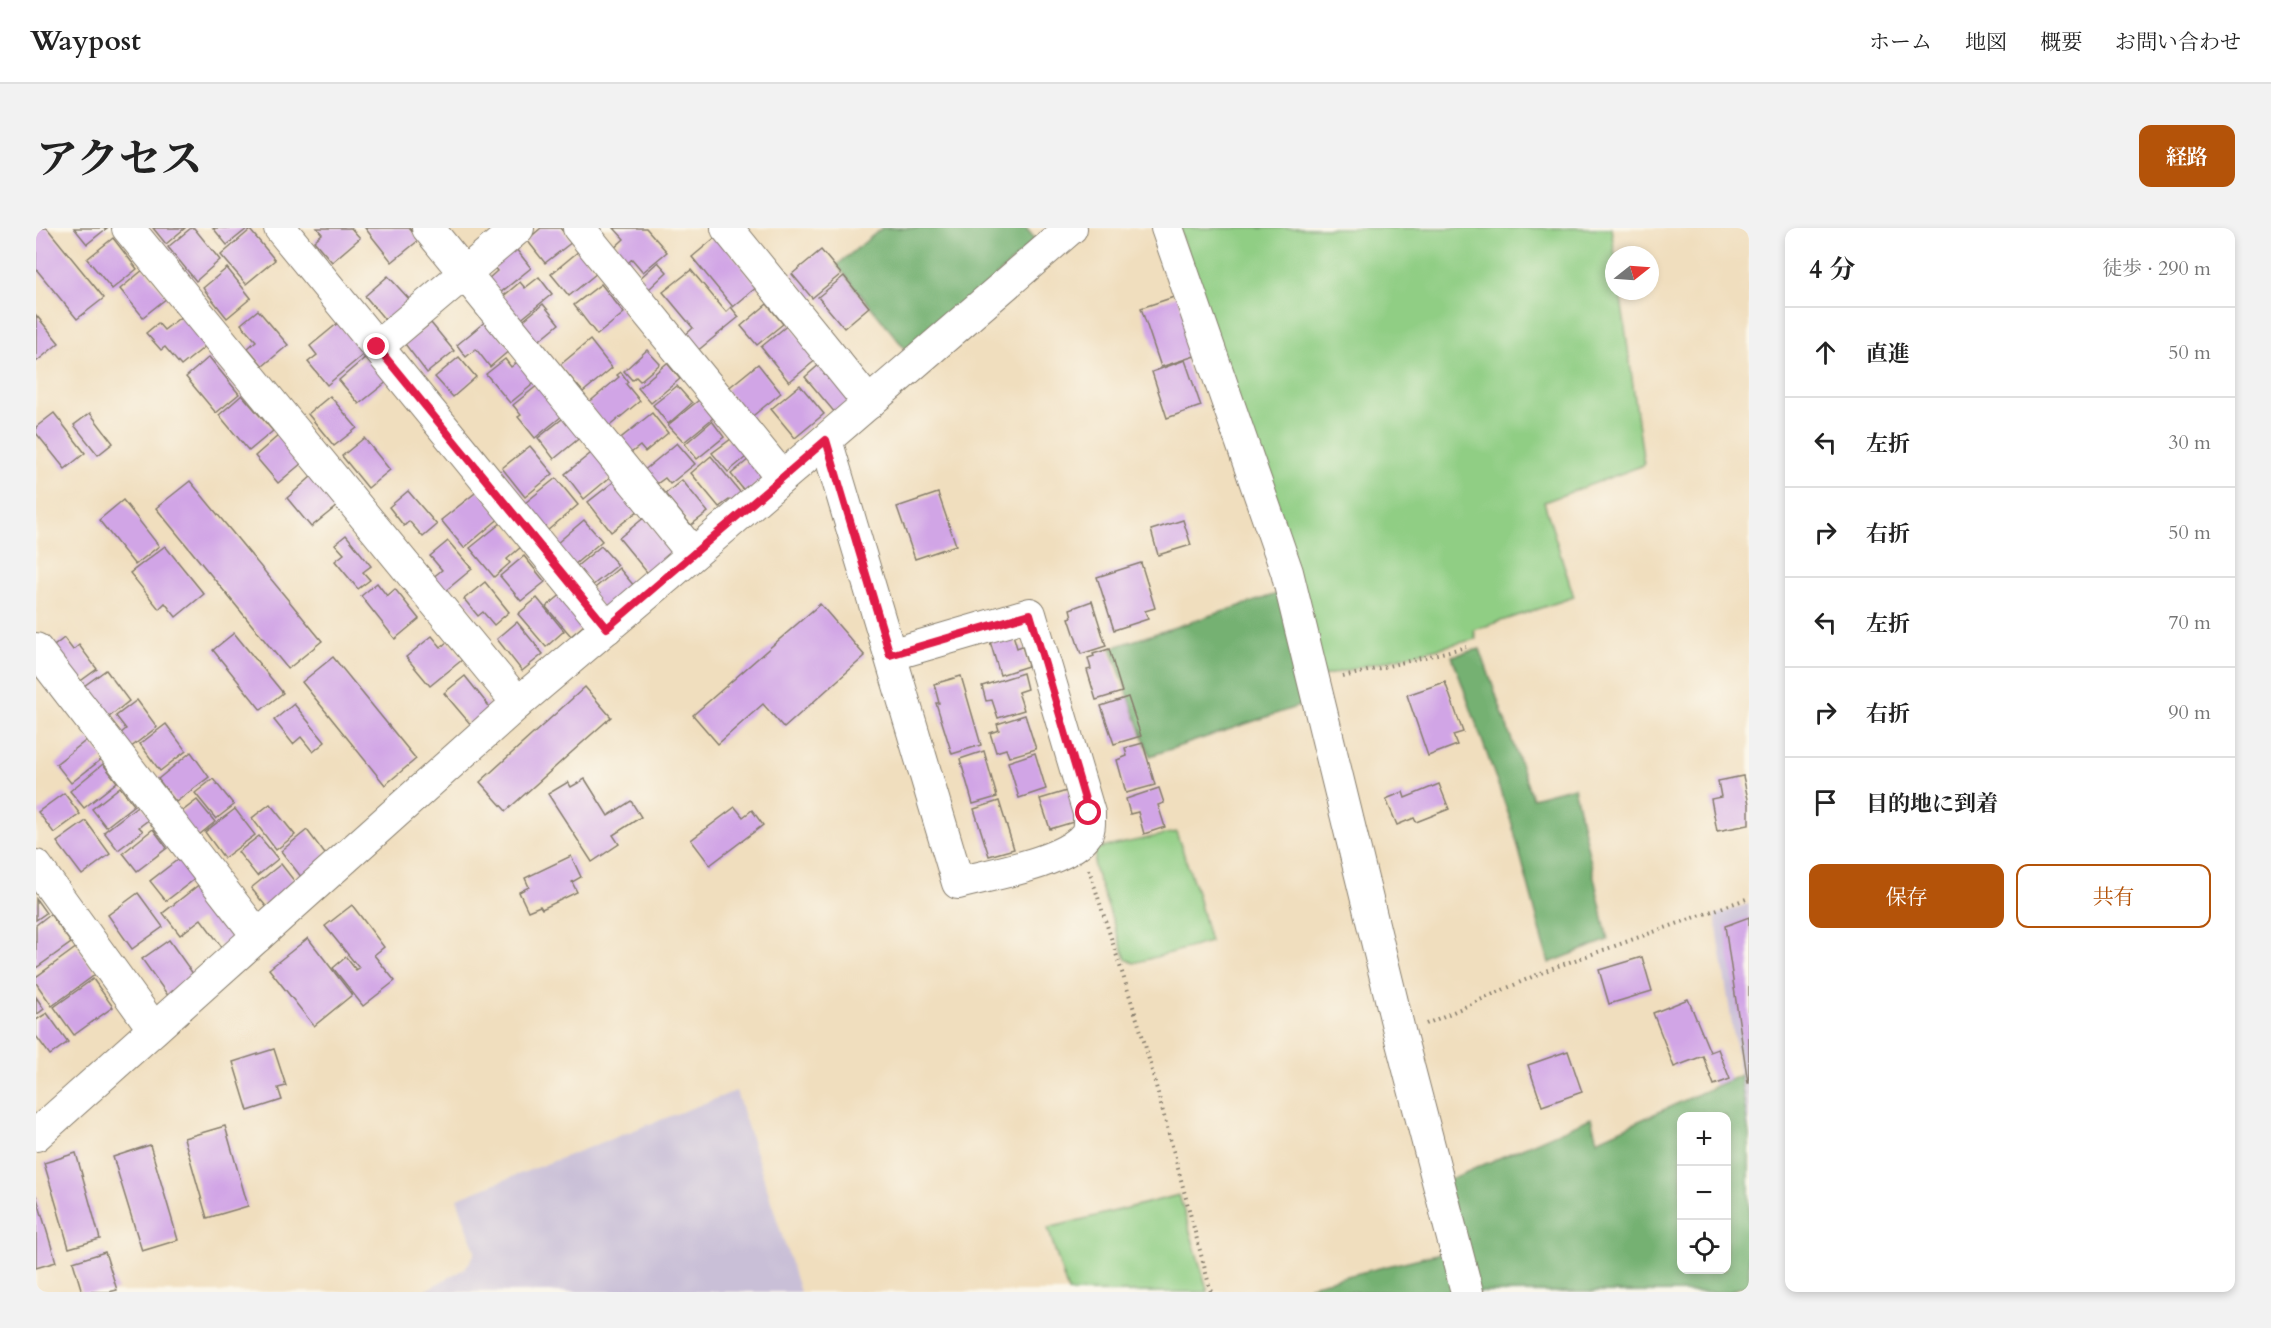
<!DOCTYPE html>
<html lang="ja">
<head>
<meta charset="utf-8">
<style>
	:root { --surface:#fff; --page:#f2f2f2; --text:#222; --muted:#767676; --line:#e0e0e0; --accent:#b45309 }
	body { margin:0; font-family:Cardo,"Noto Serif JP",serif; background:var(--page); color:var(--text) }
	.controls { position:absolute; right:18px; bottom:18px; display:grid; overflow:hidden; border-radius:12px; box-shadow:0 3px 9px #0003 }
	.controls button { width:54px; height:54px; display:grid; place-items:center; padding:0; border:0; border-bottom:2px solid var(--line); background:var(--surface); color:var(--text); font:30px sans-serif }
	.compass { position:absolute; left:1569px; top:18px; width:54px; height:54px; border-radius:50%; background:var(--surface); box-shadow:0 3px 9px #0003; rotate:73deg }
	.stop { position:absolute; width:18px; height:18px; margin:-14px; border:4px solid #e11d48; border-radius:50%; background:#fff }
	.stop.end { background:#e11d48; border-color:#fff; box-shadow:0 2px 6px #0008 }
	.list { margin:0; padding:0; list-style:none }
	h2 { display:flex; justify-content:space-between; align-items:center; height:78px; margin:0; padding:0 24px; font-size:26px }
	h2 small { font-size:20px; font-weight:400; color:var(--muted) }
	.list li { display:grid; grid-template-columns:39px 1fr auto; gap:18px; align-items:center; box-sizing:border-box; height:90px; padding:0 24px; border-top:2px solid var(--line) }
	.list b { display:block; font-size:22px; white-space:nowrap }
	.list em { font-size:20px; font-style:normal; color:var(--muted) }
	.actions { display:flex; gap:12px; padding:18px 24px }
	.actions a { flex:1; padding:14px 0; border:2px solid var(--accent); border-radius:12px; text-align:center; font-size:21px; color:var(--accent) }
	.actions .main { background:var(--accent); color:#fff }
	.icon { flex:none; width:33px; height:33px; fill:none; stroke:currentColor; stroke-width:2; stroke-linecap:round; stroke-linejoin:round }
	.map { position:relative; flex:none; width:1713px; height:1064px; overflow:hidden; border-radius:12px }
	header { display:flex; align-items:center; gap:36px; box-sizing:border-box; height:84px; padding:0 30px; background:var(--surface); border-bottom:2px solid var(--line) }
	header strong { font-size:28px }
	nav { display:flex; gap:33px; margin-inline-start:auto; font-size:21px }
	.intro { display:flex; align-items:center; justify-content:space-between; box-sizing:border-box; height:144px; padding:0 36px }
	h1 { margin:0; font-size:42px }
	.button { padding:15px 27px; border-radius:12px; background:var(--accent); color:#fff; font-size:21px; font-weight:700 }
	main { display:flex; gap:36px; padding:0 36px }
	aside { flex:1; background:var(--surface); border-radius:12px; box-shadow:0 3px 9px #0003 }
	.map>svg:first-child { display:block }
	.industrial { fill:#c9bfd7 }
	.green { fill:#90ce84; stroke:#567550; stroke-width:1.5 }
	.forest { fill:#74b172; stroke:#486647; stroke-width:1.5; fill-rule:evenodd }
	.building { fill:#d1a5e6 }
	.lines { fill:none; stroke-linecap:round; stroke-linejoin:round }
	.minor-casing { stroke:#867d6d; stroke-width:34 }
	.path { stroke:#867d6d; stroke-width:4; stroke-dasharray:1.5 4.5; stroke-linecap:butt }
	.minor { stroke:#fff; stroke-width:32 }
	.route { stroke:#e11d48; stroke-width:8 }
</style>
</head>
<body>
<header>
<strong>Waypost</strong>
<nav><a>ホーム</a><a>地図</a><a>概要</a><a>お問い合わせ</a></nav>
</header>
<div class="intro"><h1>アクセス</h1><a class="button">経路</a></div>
<main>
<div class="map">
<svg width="1713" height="1064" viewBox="0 0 1713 1064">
	<rect width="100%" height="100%" fill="#fbf7ec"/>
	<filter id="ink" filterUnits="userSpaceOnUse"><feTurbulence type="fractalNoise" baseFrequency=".0167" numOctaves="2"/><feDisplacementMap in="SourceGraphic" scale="12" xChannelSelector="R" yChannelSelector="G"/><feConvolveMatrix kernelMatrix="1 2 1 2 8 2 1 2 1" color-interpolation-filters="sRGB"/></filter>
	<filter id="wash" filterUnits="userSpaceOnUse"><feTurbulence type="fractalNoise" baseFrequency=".008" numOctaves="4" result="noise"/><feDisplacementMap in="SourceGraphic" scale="24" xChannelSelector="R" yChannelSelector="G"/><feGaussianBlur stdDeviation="1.35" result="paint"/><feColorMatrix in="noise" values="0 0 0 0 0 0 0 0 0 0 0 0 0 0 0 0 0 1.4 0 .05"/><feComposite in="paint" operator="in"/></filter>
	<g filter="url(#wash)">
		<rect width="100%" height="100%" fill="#f0debe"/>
		<g class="industrial">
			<polygon points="1713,676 1713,907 1679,687"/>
			<polygon points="700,863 764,1064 386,1064 428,1041 436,1031 439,1023 421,970"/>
		</g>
		<g class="green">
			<polygon points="1143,0 1575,0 1579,27 1578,63 1584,63 1608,237 1508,274 1538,369 1438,402 1440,411 1287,448"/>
			<polygon points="1140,604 1160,661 1174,714 1098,735 1090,731 1058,639 1060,621"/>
			<polygon points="1143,967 1172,1064 1032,1064 1012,1000"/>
		</g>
		<g class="forest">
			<polygon points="846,0 990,0 1000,12 874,127 801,37"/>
			<polygon points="1247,364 1275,474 1114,528 1075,420"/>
			<polygon points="1444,421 1496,570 1538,559 1572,712 1513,735 1476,596 1416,428"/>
			<path d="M 1704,847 L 1713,907 L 1713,1056 L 1693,1064 L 1439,1064 L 1410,953 L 1555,890 L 1561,912 ZM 1646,888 L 1690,888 L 1690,1042 L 1646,1042 Z"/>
			<polygon points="1413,1023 1422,1064 1275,1064 1274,1057"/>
		</g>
		<g id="blocks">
			<g class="building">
				<polygon points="3,0 11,0 68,70 41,91 0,41 0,2"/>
				<polygon points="38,0 71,0 51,16"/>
				<polygon points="117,0 149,0 130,16"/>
				<polygon points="155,0 158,0 184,32 160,53 132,19"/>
				<polygon points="177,0 212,0 191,17"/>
				<polygon points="281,0 315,0 324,10 296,34 278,13 286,6"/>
				<polygon points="329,0 373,0 383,12 356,34"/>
				<polygon points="505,0 524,0 536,14 509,35 491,12"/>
				<polygon points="578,0 610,0 631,24 607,44 596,31 588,39 575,23 588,11"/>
				<polygon points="214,2 239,32 210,56 185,27"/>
				<polygon points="681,8 722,58 697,79 656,29"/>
				<polygon points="77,10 101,41 76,61 51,31"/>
				<polygon points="480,21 495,40 464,65 452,51 461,43 458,39"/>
				<polygon points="785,22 805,46 776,70 756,46"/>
				<polygon points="543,23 561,45 533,68 515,46"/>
				<polygon points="622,34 631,44 612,62 603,51"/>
				<polygon points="191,40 215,70 191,90 167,60"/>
				<polygon points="108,41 131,70 107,89 84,61"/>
				<polygon points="655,42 690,84 695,79 703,89 660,124 647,109 657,100 627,64"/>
				<polygon points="352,48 374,72 350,93 329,68"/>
				<polygon points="808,48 833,79 808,100 782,69"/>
				<polygon points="503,49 516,66 483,93 464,71 484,54 489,60"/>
				<polygon points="565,56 588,85 561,107 538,77"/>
				<polygon points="1141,68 1165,126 1125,139 1105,80"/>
				<polygon points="507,76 523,96 500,115 483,96"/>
				<polygon points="731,76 747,96 721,117 705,98"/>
				<polygon points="222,82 252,117 227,138 212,120 220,113 205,96"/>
				<polygon points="0,87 23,115 0,134"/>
				<polygon points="146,88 171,117 145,138 129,119 125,122 110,105 122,95 128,102"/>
				<polygon points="451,92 475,121 454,139 440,121 430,129 421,117"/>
				<polygon points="302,95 328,126 291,157 272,134 281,127 274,118"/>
				<polygon points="395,95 418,123 391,145 369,116"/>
				<polygon points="753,96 781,131 753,154 725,119"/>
				<polygon points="554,112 576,140 547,164 524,137"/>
				<polygon points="611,122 624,136 604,153 600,149 596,152 588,143"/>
				<polygon points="331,128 352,153 323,176 303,152"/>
				<polygon points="173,129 203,166 180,185 150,149"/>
				<polygon points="423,129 440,149 417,169 399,149"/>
				<polygon points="469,131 475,139 484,132 501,153 474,175 450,146"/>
				<polygon points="1149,132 1165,178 1131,190 1116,144"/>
				<polygon points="631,135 644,151 615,175 602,160"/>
				<polygon points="785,135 815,172 800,186 769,149"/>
				<polygon points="722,136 745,165 713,191 690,162"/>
				<polygon points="585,144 592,154 590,156 604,173 571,200 551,176 583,149 581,147"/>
				<polygon points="502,157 526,188 499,210 482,189 485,187 477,177"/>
				<polygon points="764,157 788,186 759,210 735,181"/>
				<polygon points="641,158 656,175 632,196 617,177"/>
				<polygon points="206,167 237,203 213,223 183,187"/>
				<polygon points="294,168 321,200 298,218 272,186"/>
				<polygon points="663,172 677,190 648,214 632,197"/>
				<polygon points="18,185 49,225 29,241 0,205 0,199"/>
				<polygon points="54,185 77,215 62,227 38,197"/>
				<polygon points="616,185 632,205 609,224 604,218 591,228 581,213"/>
				<polygon points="530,188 546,208 518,231 502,210"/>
				<polygon points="676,193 688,209 661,231 649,216"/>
				<polygon points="243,207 266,235 242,255 219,228"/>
				<polygon points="328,210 354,242 332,260 306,228"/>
				<polygon points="695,211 710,229 692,244 676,225"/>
				<polygon points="641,215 659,236 634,256 629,250 618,258 606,244"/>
				<polygon points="494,218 517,246 489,269 466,240"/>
				<polygon points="559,222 578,246 548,271 529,246"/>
				<polygon points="675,228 708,269 697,277 693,272 683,279 655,245"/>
				<polygon points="713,231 728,250 710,265 695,246"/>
				<polygon points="276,248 301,278 275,299 251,270"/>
				<polygon points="520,250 542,277 511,303 489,275"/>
				<polygon points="580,252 603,282 575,304 552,274"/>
				<polygon points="646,252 672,284 655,297 629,266"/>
				<polygon points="154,253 286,413 252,441 120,280"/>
				<polygon points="443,262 465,289 428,320 405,292"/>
				<polygon points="372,263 401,297 387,309 373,293 368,298 353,279"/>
				<polygon points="902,265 920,317 879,331 861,279"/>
				<polygon points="87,272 123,318 99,337 63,292"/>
				<polygon points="609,289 639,327 614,348 583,310"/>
				<polygon points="548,292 566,313 538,337 520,316"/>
				<polygon points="1147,292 1155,317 1122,327 1115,302"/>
				<polygon points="465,295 485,319 471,331 474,335 458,349 434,320"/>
				<polygon points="310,307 335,338 327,344 334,352 322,361 299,333 308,326 299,316"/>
				<polygon points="412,313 436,341 408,364 396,350 406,342 394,328"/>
				<polygon points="129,318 168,366 140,389 129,375 123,381 94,345"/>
				<polygon points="565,318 582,337 557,357 541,338"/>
				<polygon points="488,328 509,354 485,373 464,348"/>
				<polygon points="1105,335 1119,380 1109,383 1112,391 1078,402 1061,349"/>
				<polygon points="583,340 599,359 570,383 554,364"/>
				<polygon points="449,354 473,384 458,397 447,384 442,388 428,371"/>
				<polygon points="341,355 351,368 359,361 383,391 359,411 325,368"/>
				<polygon points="527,365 552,394 535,408 510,379"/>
				<polygon points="501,370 528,403 510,419 482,386"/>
				<polygon points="1056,373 1070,418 1045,426 1033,390 1036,389 1034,381"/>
				<polygon points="784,376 829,428 748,500 727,476 682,516 657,487"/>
				<polygon points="481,394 507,426 486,443 461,411"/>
				<polygon points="976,403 981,420 986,418 992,438 964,447 953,410"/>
				<polygon points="198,405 247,465 225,482 177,422"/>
				<polygon points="396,408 405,419 411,414 426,432 394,458 370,429"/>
				<polygon points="28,410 37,422 43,417 61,441 39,457 13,422"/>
				<polygon points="1073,421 1086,464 1060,472 1051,442 1055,441 1052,430 1058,428 1057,426"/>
				<polygon points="297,429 380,531 349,557 266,454"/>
				<polygon points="70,442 93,473 68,493 44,461"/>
				<polygon points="987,445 991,461 982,464 988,482 962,490 956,472 950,473 946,458"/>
				<polygon points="429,448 456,482 436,498 408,465"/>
				<polygon points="925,448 945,517 916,526 900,475 903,475 898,456"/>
				<polygon points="1409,454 1427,504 1417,507 1421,517 1392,528 1371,467"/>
				<polygon points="549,459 575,489 470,583 444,554"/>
				<polygon points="1092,469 1105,508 1078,516 1065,478"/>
				<polygon points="101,472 121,499 94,520 83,507 90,501 80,488"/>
				<polygon points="258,476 289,514 277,524 265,509 257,516 238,492"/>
				<polygon points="989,487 1000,521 973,529 970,521 960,524 954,505 963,502 961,496"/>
				<polygon points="130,496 150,523 124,543 104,516"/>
				<polygon points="52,511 67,530 35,555 20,536"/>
				<polygon points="1107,515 1119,557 1090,565 1081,532 1091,528 1089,520"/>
				<polygon points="948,523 961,569 937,576 924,531"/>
				<polygon points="155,524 173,549 140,574 122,551"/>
				<polygon points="999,525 1010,561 983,570 972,534"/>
				<polygon points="67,536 81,554 48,580 34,563"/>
				<polygon points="1707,548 1713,576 1713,597 1681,603 1675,571 1685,569 1682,553"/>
				<polygon points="177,551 198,577 180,591 159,565"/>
				<polygon points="549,551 572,588 595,573 605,589 577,607 583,616 556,634 512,566 532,554 535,559"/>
				<polygon points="1403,556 1413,581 1380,594 1378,590 1361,597 1350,571 1367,564 1369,570"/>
				<polygon points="84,559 98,577 70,599 56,581"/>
				<polygon points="1123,560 1128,575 1122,577 1129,599 1108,606 1102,584 1094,586 1090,571"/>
				<polygon points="1034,562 1044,592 1014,601 1004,571"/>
				<polygon points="28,565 44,586 18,605 2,584"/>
				<polygon points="161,572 179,594 158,611 140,588"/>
				<polygon points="963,573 978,621 953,628 938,581"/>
				<polygon points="104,576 115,590 103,599 107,603 82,622 68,604"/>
				<polygon points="234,576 259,607 240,622 216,590"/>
				<polygon points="699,579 707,589 716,582 727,597 674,637 655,612"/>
				<polygon points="199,581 219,607 188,630 169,604"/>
				<polygon points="50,593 74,626 46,647 21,614"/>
				<polygon points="117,601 131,620 101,643 87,625"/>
				<polygon points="271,602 292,630 266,650 245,623"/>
				<polygon points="223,608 242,631 221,648 202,624"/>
				<polygon points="535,628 545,649 536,654 541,664 506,681 504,678 492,683 483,664 493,659 489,650"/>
				<polygon points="145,629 160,650 130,673 114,653"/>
				<polygon points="245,636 263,659 233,682 215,660"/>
				<polygon points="165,655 206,708 188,722 165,691 144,707 127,685"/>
				<polygon points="102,665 127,699 96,721 72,687"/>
				<polygon points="0,671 10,685 0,692"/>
				<polygon points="316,677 348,719 338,727 359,753 327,778 297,740 310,729 320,742 323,740 289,698"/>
				<polygon points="14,686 35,715 0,740 0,697"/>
				<polygon points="1713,689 1713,855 1712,855 1689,698"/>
				<polygon points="272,710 316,767 278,798 233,741"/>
				<polygon points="133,712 160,750 133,769 106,731"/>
				<polygon points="41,719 60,746 16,778 0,755 0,749"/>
				<polygon points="1606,729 1616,763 1573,776 1563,742"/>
				<polygon points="57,751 77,779 38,807 18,779"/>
				<polygon points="0,769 8,781 0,787"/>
				<polygon points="1652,771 1674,824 1682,821 1694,851 1678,857 1667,828 1638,839 1617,785"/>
				<polygon points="11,785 32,814 14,827 0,808 0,792"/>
				<polygon points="238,821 250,858 242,860 246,872 212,883 197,834"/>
				<polygon points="1532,823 1546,864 1506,878 1492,837"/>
				<polygon points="189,898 212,978 171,990 148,910"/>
				<polygon points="114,917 142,1012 106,1023 77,929"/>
				<polygon points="40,925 64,1011 33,1020 8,935"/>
				<polygon points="0,967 20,1034 0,1040"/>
				<polygon points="69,1024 81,1062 73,1064 46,1064 37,1034"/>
			</g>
		</g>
	</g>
	<g filter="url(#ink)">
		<use href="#blocks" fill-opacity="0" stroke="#867d6d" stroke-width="1.5"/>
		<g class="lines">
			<g class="minor-casing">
				<g id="minor">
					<polyline points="92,0 482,475"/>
					<polyline points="244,0 571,400"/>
					<polyline points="392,0 657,326"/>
					<polyline points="543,0 746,249"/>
					<polyline points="691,0 833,175"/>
					<polyline points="1131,0 1251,344 1364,807 1431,1064"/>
					<polyline points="341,119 482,0"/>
					<path d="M 790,212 L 922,655 C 956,646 1027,635 1049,608 C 1054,602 1053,593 1053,585 L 994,386 L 854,427"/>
					<polyline points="0,421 222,708"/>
					<polyline points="0,638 118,801"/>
					<polyline points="0,907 482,475 632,348 1035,0"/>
				</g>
			</g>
			<g class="path">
				<polyline points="1307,449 1430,419"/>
				<polyline points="1053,641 1108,813 1175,1064"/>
				<polyline points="1390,796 1514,741 1713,670"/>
			</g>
			<use href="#minor" class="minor"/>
		</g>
	</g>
	<g class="lines" filter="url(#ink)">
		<polyline class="route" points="341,119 571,400 790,212 854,427 994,386 1053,585"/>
	</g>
</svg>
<div class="controls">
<button>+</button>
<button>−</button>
<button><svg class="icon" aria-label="locate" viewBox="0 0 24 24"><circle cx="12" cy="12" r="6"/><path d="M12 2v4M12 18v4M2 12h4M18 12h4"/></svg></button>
</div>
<svg class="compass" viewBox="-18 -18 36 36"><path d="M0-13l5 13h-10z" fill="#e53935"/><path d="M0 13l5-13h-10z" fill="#767676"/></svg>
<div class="stop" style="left:1053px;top:585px"></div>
<div class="stop end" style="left:341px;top:119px"></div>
</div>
<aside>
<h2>4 分<small>徒歩 · 290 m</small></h2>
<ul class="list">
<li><svg class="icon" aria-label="ahead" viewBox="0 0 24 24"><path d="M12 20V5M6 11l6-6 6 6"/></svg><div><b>直進</b></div><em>50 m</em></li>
<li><svg class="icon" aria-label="left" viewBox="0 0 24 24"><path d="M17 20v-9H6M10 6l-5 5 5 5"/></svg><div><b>左折</b></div><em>30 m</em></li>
<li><svg class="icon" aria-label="right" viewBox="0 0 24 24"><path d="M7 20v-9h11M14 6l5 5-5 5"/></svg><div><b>右折</b></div><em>50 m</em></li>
<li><svg class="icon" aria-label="left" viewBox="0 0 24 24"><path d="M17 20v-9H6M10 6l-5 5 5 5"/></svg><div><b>左折</b></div><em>70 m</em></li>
<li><svg class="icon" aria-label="right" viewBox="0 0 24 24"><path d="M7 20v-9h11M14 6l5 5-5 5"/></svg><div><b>右折</b></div><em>90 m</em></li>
<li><svg class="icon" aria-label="arrive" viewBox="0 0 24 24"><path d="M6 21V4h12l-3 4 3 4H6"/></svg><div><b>目的地に到着</b></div></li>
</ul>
<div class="actions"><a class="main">保存</a><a>共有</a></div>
</aside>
</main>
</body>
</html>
